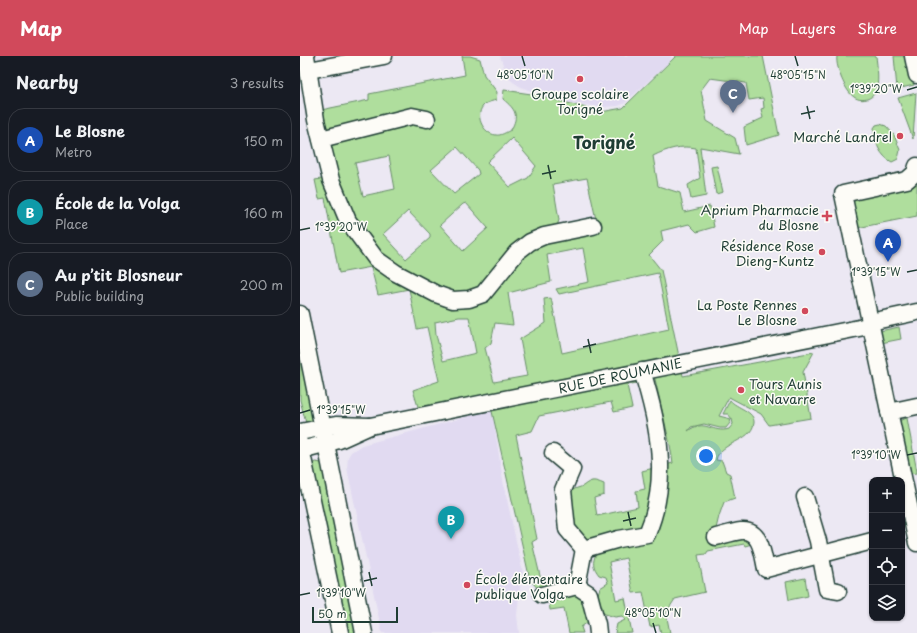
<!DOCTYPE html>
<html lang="en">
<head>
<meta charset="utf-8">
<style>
	:root { --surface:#171b24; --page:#242831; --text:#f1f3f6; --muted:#9ea1a6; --line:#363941; --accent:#d1495b }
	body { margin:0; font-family:"Playpen Sans",sans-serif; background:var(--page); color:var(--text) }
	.controls { position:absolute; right:12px; bottom:12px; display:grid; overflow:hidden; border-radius:8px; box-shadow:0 1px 3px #0004 }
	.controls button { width:36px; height:36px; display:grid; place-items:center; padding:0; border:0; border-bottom:1px solid var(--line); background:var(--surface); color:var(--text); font:20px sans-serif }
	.scale { position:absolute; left:12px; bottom:10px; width:86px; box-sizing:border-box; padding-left:4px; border:2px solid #1f3d34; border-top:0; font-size:11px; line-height:14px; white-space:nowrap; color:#1f3d34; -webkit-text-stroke:3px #fdfcf7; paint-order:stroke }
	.you { position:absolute; left:406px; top:400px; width:14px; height:14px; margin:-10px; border:3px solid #fff; border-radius:50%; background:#1a73e8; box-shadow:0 0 0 6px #1a73e833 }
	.badge { display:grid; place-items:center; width:26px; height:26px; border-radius:50%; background:var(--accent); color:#fff; font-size:13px; font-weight:700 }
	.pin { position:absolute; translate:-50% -33px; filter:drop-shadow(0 1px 2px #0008) }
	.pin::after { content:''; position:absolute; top:21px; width:14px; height:12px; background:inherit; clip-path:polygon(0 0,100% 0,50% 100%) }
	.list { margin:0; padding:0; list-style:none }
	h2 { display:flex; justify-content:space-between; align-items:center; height:52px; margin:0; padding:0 16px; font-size:17px }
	h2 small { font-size:13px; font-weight:400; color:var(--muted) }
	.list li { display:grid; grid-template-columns:26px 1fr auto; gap:12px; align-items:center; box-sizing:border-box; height:64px; margin:0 8px 8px; padding:0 8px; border:1px solid var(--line); border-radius:16px }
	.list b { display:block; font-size:15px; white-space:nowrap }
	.list p { margin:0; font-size:13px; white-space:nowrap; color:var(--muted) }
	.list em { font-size:13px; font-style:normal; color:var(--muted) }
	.icon { flex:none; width:22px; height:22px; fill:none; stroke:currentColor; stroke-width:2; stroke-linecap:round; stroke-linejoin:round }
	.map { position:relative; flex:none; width:617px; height:577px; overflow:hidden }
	header { display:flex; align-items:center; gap:24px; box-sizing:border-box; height:56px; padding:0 20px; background:var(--accent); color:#fff }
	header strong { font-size:19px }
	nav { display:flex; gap:22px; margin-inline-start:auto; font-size:14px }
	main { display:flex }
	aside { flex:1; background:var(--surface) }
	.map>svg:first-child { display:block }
	.built { fill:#e1daf1 }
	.green { fill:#afde9d; stroke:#678e68; fill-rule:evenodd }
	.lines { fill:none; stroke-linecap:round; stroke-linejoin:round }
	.minor-casing { stroke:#1f3d34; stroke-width:19 }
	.minor { stroke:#fdfcf7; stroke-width:16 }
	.ticks { fill:none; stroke:#1f3d34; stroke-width:1.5 }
	.poi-dot { fill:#d1495b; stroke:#fdfcf7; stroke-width:1.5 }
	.labels { text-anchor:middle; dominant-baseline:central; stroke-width:3; stroke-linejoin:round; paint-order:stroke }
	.poi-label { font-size:13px; fill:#1f3d34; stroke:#fdfcf7; text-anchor:end }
	.street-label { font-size:13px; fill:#1f3d34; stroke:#fdfcf7 }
	.district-label { font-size:17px; font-weight:bold; fill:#1f3d34; stroke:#fdfcf7 }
	.ticks-label { font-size:10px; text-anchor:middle; fill:#1f3d34; stroke:#fdfcf7; stroke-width:3; stroke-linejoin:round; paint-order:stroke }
</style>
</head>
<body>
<header>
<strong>Map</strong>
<nav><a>Map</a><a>Layers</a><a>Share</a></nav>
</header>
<main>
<aside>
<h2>Nearby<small>3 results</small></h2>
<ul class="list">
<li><span class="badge" style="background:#1a4fb4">A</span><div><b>Le Blosne</b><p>Metro</p></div><em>150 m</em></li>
<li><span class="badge" style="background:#0f9aa8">B</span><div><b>École de la Volga</b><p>Place</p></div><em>160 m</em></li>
<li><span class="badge" style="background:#5c6f8a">C</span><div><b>Au p’tit Blosneur</b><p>Public building</p></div><em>200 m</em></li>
</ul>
</aside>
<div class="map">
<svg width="617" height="577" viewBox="0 0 617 577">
	<rect width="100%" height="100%" fill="#ece8f3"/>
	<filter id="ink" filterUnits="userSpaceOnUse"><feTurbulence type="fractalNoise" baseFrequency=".025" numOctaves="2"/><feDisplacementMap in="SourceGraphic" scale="8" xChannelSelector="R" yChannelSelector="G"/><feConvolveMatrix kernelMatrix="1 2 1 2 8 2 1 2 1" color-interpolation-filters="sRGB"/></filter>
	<g filter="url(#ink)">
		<g class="built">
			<polygon points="200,0 372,0 369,6 325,47 318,50 302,51 276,48 249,42 221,31 213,26 207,20"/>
			<polygon points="192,354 203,425 223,517 221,522 217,559 219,577 82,577 47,412 48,401 51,396 62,389"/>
		</g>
		<g class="green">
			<path d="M 162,0 L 170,0 L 180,3 L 184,19 L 197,36 L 196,44 C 193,45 188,46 185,48 C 173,58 183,78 196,79 C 201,80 206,76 211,74 C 219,59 216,54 203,43 L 204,34 L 238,39 L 301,56 L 323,52 L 376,0 L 463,0 L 479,79 L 446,89 L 444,71 L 463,62 L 461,53 L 464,52 L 463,42 L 449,44 L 446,27 L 410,22 L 401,34 L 407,65 L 435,82 L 439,98 L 400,91 L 406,140 L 391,143 L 388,129 L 400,122 L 396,92 C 381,89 367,93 353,100 L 358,130 L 380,137 L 384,156 L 410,150 L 414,171 L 397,176 L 389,168 L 361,175 L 363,185 L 349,199 L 361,214 L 383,320 L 514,296 L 503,316 L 511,362 L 469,369 L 461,358 L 429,341 L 419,360 L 431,363 L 430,367 L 426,372 L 420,372 L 404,368 L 391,371 L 388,375 C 404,362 413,378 429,373 L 433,368 L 432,363 L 428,358 L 423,358 L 430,344 C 436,352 455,355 454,367 C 451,387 420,385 416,404 L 422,405 L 426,416 L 430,418 L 435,442 L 424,446 L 419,460 L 415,477 L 447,479 L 452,488 L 445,490 L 444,488 L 408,495 L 406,498 L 398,499 L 405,536 L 375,543 L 366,557 L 370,577 L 361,577 L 359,569 L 350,571 L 343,536 L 333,537 L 326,502 L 309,506 L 316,544 L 325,542 L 332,577 L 315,577 L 317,568 L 325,564 L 322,560 L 315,561 L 302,557 L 297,541 L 300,532 L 308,527 L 306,521 L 299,519 C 293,511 292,507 296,498 L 291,488 L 270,466 L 271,435 C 275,432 279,432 283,430 C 292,423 294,424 304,428 L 304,439 L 294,442 L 297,460 L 338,451 L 336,435 L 345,433 L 342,415 L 373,407 L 370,389 L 355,323 L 327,329 L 332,352 L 314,356 L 311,346 L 239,360 L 232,375 L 216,379 L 237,483 L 232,486 L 241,524 L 258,521 L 260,532 L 242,537 L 230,524 L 189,342 L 119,354 L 113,334 L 139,325 L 127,271 L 117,273 L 109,233 L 78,239 L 71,211 L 39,217 L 25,142 L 19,143 L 15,124 L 27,122 L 21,54 L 69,44 L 69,38 L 165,19 ZM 212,82 L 236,110 L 228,122 L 210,131 L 187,106 ZM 157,91 L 178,114 L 179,118 L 154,138 L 131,114 ZM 89,100 L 95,133 L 63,140 L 55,107 ZM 287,122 L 298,173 L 257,170 L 259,164 L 253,128 ZM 166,147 L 188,172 L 163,195 L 140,169 L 163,148 ZM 108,155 L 130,178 L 130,182 L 106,203 L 83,178 ZM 283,192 L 289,226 L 256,233 L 259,238 L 358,217 L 369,273 L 262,297 L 251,242 L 244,243 L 246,267 L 220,283 L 227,320 L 194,326 L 185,292 L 191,287 L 195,267 L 213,269 L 208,237 L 251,226 L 247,199 ZM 159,261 L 169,261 L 176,297 L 143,305 L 136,279 L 135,266 Z"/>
			<path d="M 537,0 L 576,0 C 577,9 580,29 575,37 C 573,40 570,42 567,43 C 553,47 546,33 541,21 C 539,14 536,8 537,0 Z"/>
			<polygon points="594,0 608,0 614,29 597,33"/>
			<polygon points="616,37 613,83 598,42"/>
			<path d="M 580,68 L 586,70 L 594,79 L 600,94 L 598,103 L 592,106 C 580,100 574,86 574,72 L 576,69 Z"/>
			<polygon points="417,110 423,136 416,138 411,111"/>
			<polygon points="617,124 617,160 557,172 550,142"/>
			<polygon points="599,271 601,283 581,287 580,275"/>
			<polygon points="0,286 15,365 6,367 0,344"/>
			<polygon points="607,362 617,416 617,417 608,418 598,365"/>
			<polygon points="15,406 22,407 59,577 42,577 12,408"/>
			<polygon points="505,522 508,540 489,544 486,526"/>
			<polygon points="277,538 284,545 288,566 281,571 283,577 269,577 264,552 250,554 249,544"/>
		</g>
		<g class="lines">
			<g class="minor-casing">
				<g id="minor">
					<polyline points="6,0 16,64 31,124 48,165 76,203 96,217 136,238 153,244 169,243 183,238 217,196 230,186 244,180 293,170"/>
					<polyline points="613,0 617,19"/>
					<polyline points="9,14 84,0"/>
					<polyline points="21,83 112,60 127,63"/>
					<polyline points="617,110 615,117 607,124 543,138 617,487"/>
					<polyline points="0,258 64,577"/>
					<polyline points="589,356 617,350"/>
					<polyline points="0,376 36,369 69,370"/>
					<polyline points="0,388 40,577"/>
					<polyline points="1,394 39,384 70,370 559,272 571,269 575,265 617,256"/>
					<polyline points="253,397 272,413 263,434 267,473 284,493"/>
					<polyline points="505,441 518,485 527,533 538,535"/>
					<path d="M 416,481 C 424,479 433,476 441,475 C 461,473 463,499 466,513 L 572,485"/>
					<path d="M 284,493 L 319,483 L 347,478 C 370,424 359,369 342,315"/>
					<polyline points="277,530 289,538 297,568 298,577"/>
					<polyline points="277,530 284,493"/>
					<polyline points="242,539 277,530"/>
				</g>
			</g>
			<use href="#minor" class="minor"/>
		</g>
	</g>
	<path class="ticks" d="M 222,0 L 225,10M 495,0 L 498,10M 607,34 L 617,31M 507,50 L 510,63M 501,58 L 515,55M 248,109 L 251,123M 242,118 L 256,115M 0,174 L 10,172M 607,216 L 617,214M 288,283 L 291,297M 283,291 L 296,288M 0,357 L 10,354M 607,399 L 617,397M 328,456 L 331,470M 323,465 L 336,462M 69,516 L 72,530M 64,525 L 77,522M 0,539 L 10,537M 353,567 L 356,577"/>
	<g class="poi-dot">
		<circle cx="280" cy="23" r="4"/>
		<circle cx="600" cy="80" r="4"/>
		<path d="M525 154h4v4h4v4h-4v4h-4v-4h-4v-4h4z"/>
		<circle cx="522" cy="196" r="4"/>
		<circle cx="505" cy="255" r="4"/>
		<circle cx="441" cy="334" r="4"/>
		<circle cx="167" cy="529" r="4"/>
	</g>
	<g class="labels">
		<g class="poi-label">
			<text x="280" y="37" text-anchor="middle">Groupe scolaire<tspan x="280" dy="15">Torigné</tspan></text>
			<text x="592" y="80">Marché Landrel</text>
			<text x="519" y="153">Aprium Pharmacie<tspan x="519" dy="15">du Blosne</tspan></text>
			<text x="514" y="189">Résidence Rose<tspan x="514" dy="15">Dieng-Kuntz</tspan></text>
			<text x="497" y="248">La Poste Rennes<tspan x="497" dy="15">Le Blosne</tspan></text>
			<text x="449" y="327" text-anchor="start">Tours Aunis<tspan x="449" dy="15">et Navarre</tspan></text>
			<text x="175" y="522" text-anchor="start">École élémentaire<tspan x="175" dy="15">publique Volga</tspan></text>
		</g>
		<g class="street-label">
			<text transform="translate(320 319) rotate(-12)">RUE DE ROUMANIE</text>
		</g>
		<g class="district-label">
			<text x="304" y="86">Torigné</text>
		</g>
	</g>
	<g class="ticks-label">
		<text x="498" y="23">48°05'15"N</text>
		<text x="225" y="23">48°05'10"N</text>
		<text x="576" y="37">1°39'20"W</text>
		<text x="41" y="175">1°39'20"W</text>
		<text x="576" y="220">1°39'15"W</text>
		<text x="41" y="358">1°39'15"W</text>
		<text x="576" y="403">1°39'10"W</text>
		<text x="41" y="541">1°39'10"W</text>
		<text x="353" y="561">48°05'10"N</text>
	</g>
</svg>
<div class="controls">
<button>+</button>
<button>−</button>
<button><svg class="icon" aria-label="locate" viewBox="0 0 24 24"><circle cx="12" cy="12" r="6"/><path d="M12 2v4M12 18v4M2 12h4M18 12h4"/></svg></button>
<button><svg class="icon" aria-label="layers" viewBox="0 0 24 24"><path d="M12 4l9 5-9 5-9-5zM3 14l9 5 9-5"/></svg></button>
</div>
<div class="scale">50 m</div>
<div class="you"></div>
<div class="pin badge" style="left:588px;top:206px;background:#1a4fb4">A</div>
<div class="pin badge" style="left:151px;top:483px;background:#0f9aa8">B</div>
<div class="pin badge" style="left:433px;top:57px;background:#5c6f8a">C</div>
</div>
</main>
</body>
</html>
